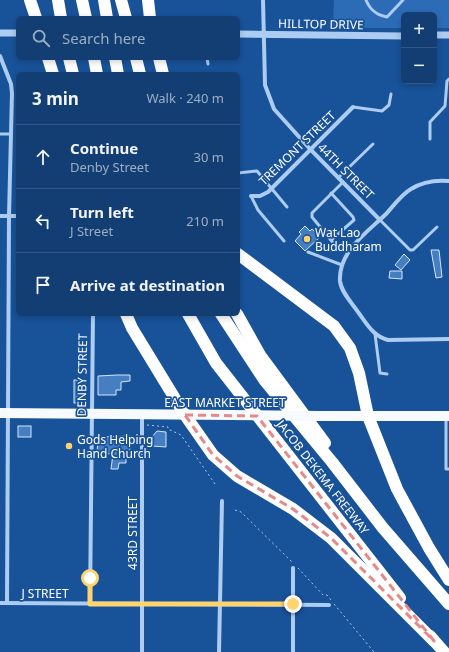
<!DOCTYPE html>
<html lang="en">
<head>
<meta charset="utf-8">
<style>
	:root { --surface:#123e73; --page:#1f497b; --text:#f1f3f6; --muted:#9caec4; --line:#315785 }
	body { margin:0; font-family:"Noto Sans",sans-serif; background:var(--page); color:var(--text) }
	.controls { position:absolute; right:12px; top:12px; display:grid; overflow:hidden; border-radius:6px; box-shadow:0 2px 6px #0003 }
	.controls button { width:36px; height:36px; display:grid; place-items:center; padding:0; border:0; border-bottom:1px solid var(--line); background:var(--surface); color:var(--text); font:20px sans-serif }
	.stop { position:absolute; width:12px; height:12px; margin:-9px; border:3px solid #ffd36d; border-radius:50%; background:#fff }
	.stop.end { background:#ffd36d; border-color:#fff; box-shadow:0 1px 4px #0008 }
	.list { margin:0; padding:0; list-style:none }
	h2 { display:flex; justify-content:space-between; align-items:center; height:52px; margin:0; padding:0 16px; font-size:17px }
	h2 small { font-size:13px; font-weight:400; color:var(--muted) }
	.list li { display:grid; grid-template-columns:26px 1fr auto; gap:12px; align-items:center; box-sizing:border-box; height:64px; padding:0 16px; border-top:1px solid var(--line) }
	.list b { display:block; font-size:15px; white-space:nowrap }
	.list p { margin:0; font-size:13px; white-space:nowrap; color:var(--muted) }
	.list em { font-size:13px; font-style:normal; color:var(--muted) }
	.icon { flex:none; width:22px; height:22px; fill:none; stroke:currentColor; stroke-width:2; stroke-linecap:round; stroke-linejoin:round }
	.map { position:relative; flex:none; width:449px; height:652px; overflow:hidden }
	.search { position:absolute; background:var(--surface); box-shadow:0 2px 6px #0003; left:16px; top:16px; width:224px; height:44px; display:flex; align-items:center; gap:10px; box-sizing:border-box; padding:0 14px; border-radius:6px; color:var(--muted); font-size:15px }
	.panel { position:absolute; background:var(--surface); box-shadow:0 2px 6px #0003; left:16px; top:72px; width:224px; height:244px; border-radius:6px }
	.map>svg:first-child { display:block }
	.green { fill:#2c6cb6 }
	.building { fill:#457ec1; stroke:#d4e6fc }
	.lines { fill:none; stroke-linecap:round; stroke-linejoin:round }
	.path { stroke:#acccf1; stroke-width:1; stroke-dasharray:2 3; stroke-linecap:butt }
	.service { stroke:#acccf1; stroke-width:3 }
	.minor { stroke:#acccf1; stroke-width:4 }
	.tertiary { stroke:#acccf1; stroke-width:7 }
	.primary { stroke:#f7faff; stroke-width:10 }
	.motorway { stroke:#fff; stroke-width:12 }
	.primary-bridge { stroke:#f7faff; stroke-width:10 }
	.route { stroke:#ffd36d; stroke-width:5 }
	.marked { fill:none; stroke:#e88989; stroke-width:3; stroke-dasharray:8 5; stroke-linejoin:round }
	.poi-dot { fill:#ffd36d; stroke:#185299; stroke-width:1.5 }
	.labels { text-anchor:middle; dominant-baseline:central; stroke-width:3.5; stroke-linejoin:round; paint-order:stroke }
	.street-label { font-size:12px; fill:#fff; stroke:#185299 }
	.poi-label { font-size:12px; fill:#fff; stroke:#185299; text-anchor:start }
</style>
</head>
<body>
<div class="map">
<svg width="449" height="652" viewBox="0 0 449 652">
	<rect width="100%" height="100%" fill="#185299"/>
	<polygon class="green" points="334,0 449,0 449,28 434,28 434,15 404,15 404,28 333,28"/>
	<g class="building">
		<polygon points="305,226 310,231 312,229 320,237 305,251 295,241 301,234 299,232"/>
		<polygon points="431,250 439,250 442,277 436,278"/>
		<polygon points="404,254 410,260 401,270 395,265"/>
		<polygon points="390,271 402,271 402,279 389,278"/>
		<polygon points="117,375 130,375 130,381 121,382 121,390 116,390 116,395 98,395 98,376"/>
		<rect x="74" y="380" width="11" height="23"/>
		<rect x="18" y="426" width="13" height="11"/>
		<polygon points="157,431 166,432 166,447 152,446 152,437"/>
		<polygon points="130,436 130,452 126,452 126,463 119,463 118,469 111,469 113,454 97,453 98,439 102,439 102,437"/>
	</g>
	<g class="lines">
		<g class="path">
			<polyline points="147,425 168,427 168,429 181,435 215,484"/>
			<polyline points="235,510 241,512 293,563"/>
			<polyline points="298,568 323,595 327,595 331,600"/>
			<polyline points="334,604 374,652"/>
		</g>
		<g class="service">
			<path d="M 366,0 C 370,10 376,15 387,17 L 403,0"/>
			<polyline points="207,58 208,64"/>
			<polyline points="353,107 382,111 389,105 391,94"/>
			<polyline points="0,134 11,134"/>
			<polyline points="430,139 430,122 445,106 447,81 449,79"/>
			<polyline points="238,173 257,171 287,207"/>
			<polyline points="338,178 373,144"/>
			<polyline points="251,196 258,210 284,241"/>
			<polyline points="380,220 410,250 413,250 437,227"/>
			<polyline points="331,240 354,220 353,217 331,193"/>
			<polyline points="335,245 312,217 312,213 343,182"/>
			<polyline points="308,252 342,265"/>
			<polyline points="375,334 380,373 387,374"/>
			<polyline points="446,418 446,469 449,469"/>
		</g>
		<g class="minor">
			<polyline points="263,0 265,85 274,109 310,149 380,220"/>
			<polyline points="0,56 11,84 12,93 9,216 7,603"/>
			<path d="M 449,181 C 437,180 422,182 411,189 C 402,194 394,205 387,213 C 369,231 338,251 340,281 C 341,292 352,303 358,312 C 367,324 373,336 388,340 L 449,339"/>
			<polyline points="251,196 260,196 268,192 353,107"/>
			<polyline points="0,216 18,216"/>
			<polyline points="142,415 142,652"/>
			<polyline points="0,603 329,605"/>
			<polyline points="90,604 93,314"/>
			<polyline points="219,652 222,501"/>
			<polyline points="293,652 293,568"/>
		</g>
		<g class="tertiary">
			<polyline points="0,33 18,33"/>
			<polyline points="238,34 404,36"/>
			<polyline points="434,35 449,35"/>
		</g>
		<g class="primary">
			<polyline points="0,413 231,415"/>
			<polyline points="319,416 449,416"/>
		</g>
		<g class="motorway">
			<polyline points="30,0 36,18"/>
			<polyline points="58,0 61,18"/>
			<polyline points="82,0 86,18"/>
			<polyline points="104,0 107,18"/>
			<polyline points="121,0 126,18"/>
			<polyline points="148,0 150,18"/>
			<polyline points="48,58 53,74"/>
			<polyline points="69,58 73,74"/>
			<polyline points="94,58 97,74"/>
			<polyline points="115,58 118,74"/>
			<polyline points="136,58 140,74"/>
			<polyline points="159,58 163,74"/>
			<polyline points="238,254 334,326 350,348 359,373 368,416 397,489 429,548 449,580"/>
			<polyline points="126,314 132,328 185,415 213,455 237,476 293,509 331,538 434,641"/>
			<polyline points="188,314 216,363 400,598"/>
			<polyline points="221,314 265,381 332,462 383,528 449,604"/>
			<polyline points="237,314 260,355 325,443"/>
			<polyline points="430,636 444,652"/>
		</g>
		<polyline class="primary-bridge" points="231,415 319,416"/>
	</g>
	<g class="lines">
		<polyline class="route" points="90,578 90,604 293,604"/>
	</g>
	<path class="marked" d="M 185,415 L 257,416 L 434,641 L 331,538 L 293,509 L 237,476 L 213,455 Z"/>
	<g class="poi-dot">
		<circle cx="307" cy="239" r="4"/>
		<circle cx="69" cy="446" r="4"/>
	</g>
	<g class="labels">
		<g class="street-label">
			<text transform="translate(321 24) rotate(1)">HILLTOP DRIVE</text>
			<text transform="translate(297 148) rotate(-44)">TREMONT STREET</text>
			<text transform="translate(346 171) rotate(45)">44TH STREET</text>
			<text transform="translate(82 375) rotate(-89)">DENBY STREET</text>
			<text x="225" y="402">EAST MARKET STREET</text>
			<text transform="translate(323 477) rotate(52)">JACOB DEKEMA FREEWAY</text>
			<text transform="translate(132 533) rotate(-90)">43RD STREET</text>
			<text x="45" y="593">J STREET</text>
		</g>
		<g class="poi-label">
			<text x="315" y="232">Wat Lao<tspan x="315" dy="14">Buddharam</tspan></text>
			<text x="77" y="439">Gods Helping<tspan x="77" dy="14">Hand Church</tspan></text>
		</g>
	</g>
</svg>
<div class="controls">
<button>+</button>
<button>−</button>
</div>
<div class="stop" style="left:90px;top:578px"></div>
<div class="stop end" style="left:293px;top:604px"></div>
<div class="search"><svg class="icon" aria-label="search" viewBox="0 0 24 24"><circle cx="10" cy="10" r="6"/><path d="M15 15l6 6"/></svg>Search here</div>
<section class="panel">
<h2>3 min<small>Walk · 240 m</small></h2>
<ul class="list">
<li><svg class="icon" aria-label="ahead" viewBox="0 0 24 24"><path d="M12 20V5M6 11l6-6 6 6"/></svg><div><b>Continue</b><p>Denby Street</p></div><em>30 m</em></li>
<li><svg class="icon" aria-label="left" viewBox="0 0 24 24"><path d="M17 20v-9H6M10 6l-5 5 5 5"/></svg><div><b>Turn left</b><p>J Street</p></div><em>210 m</em></li>
<li><svg class="icon" aria-label="arrive" viewBox="0 0 24 24"><path d="M6 21V4h12l-3 4 3 4H6"/></svg><div><b>Arrive at destination</b></div></li>
</ul>
</section>
</div>
</body>
</html>
